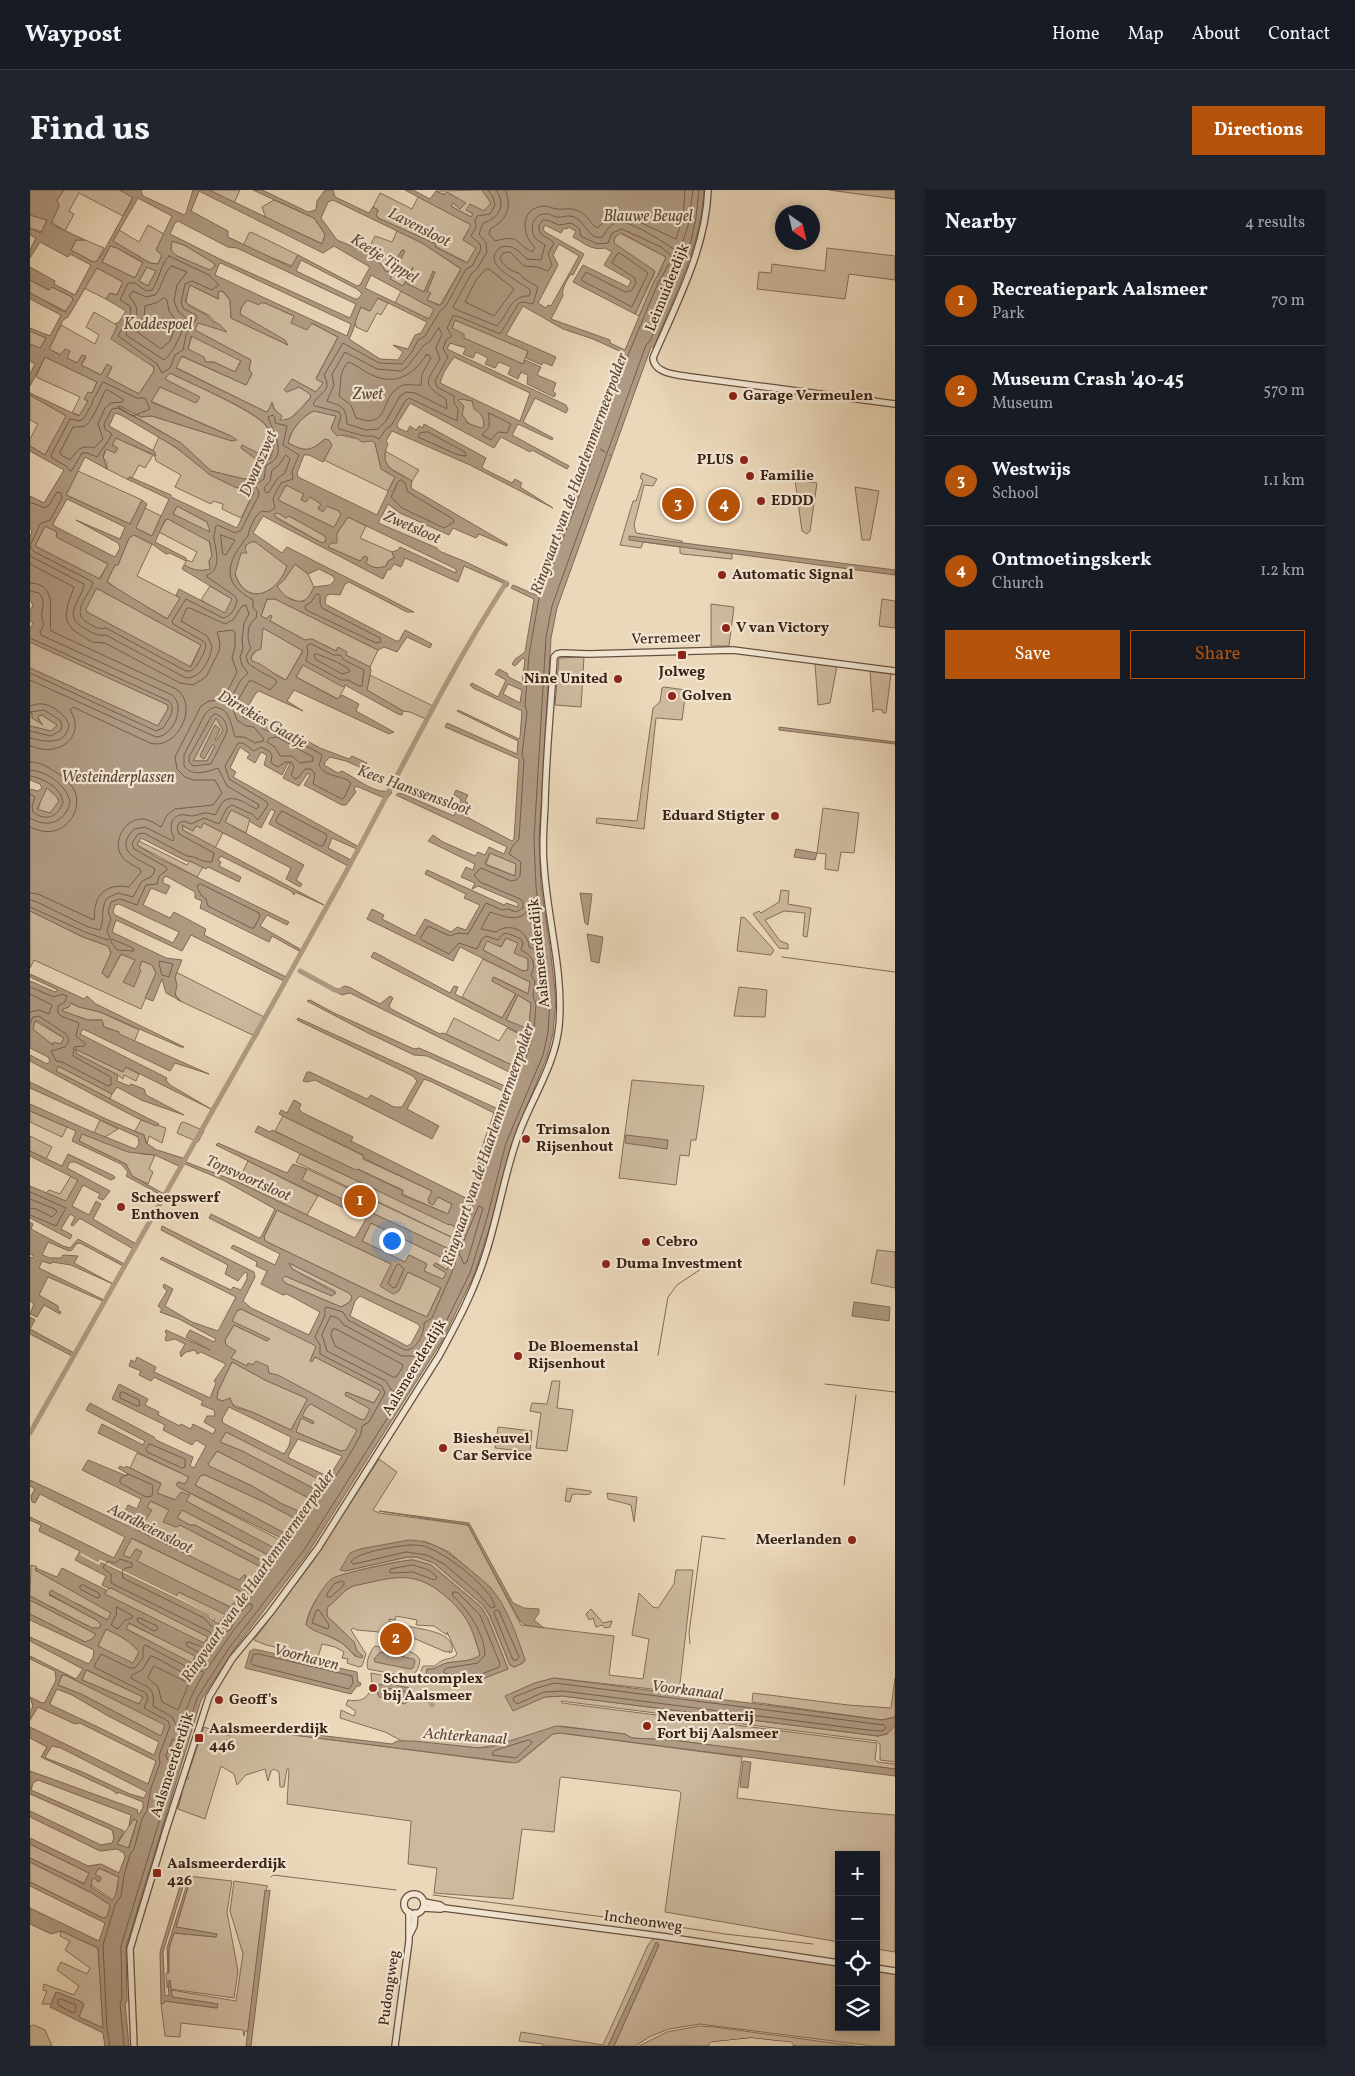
<!DOCTYPE html>
<html lang="en">
<head>
<meta charset="utf-8">
<style>
	:root { --surface:#171b24; --page:#20242c; --text:#f1f3f6; --muted:#9ea1a6; --line:#363941; --accent:#b45309 }
	body { margin:0; font-family:Vollkorn,serif; background:var(--page); color:var(--text) }
	.controls { position:absolute; right:15px; bottom:15px; display:grid; overflow:hidden; border-radius:0px; box-shadow:0 2px 8px #0003 }
	.controls button { width:45px; height:45px; display:grid; place-items:center; padding:0; border:0; border-bottom:1px solid var(--line); background:var(--surface); color:var(--text); font:25px sans-serif }
	.compass { position:absolute; left:745px; top:15px; width:45px; height:45px; border-radius:50%; background:var(--surface); box-shadow:0 2px 8px #0003; rotate:146deg }
	.you { position:absolute; left:361px; top:1050px; width:18px; height:18px; margin:-12px; border:4px solid #fff; border-radius:50%; background:#1a73e8; box-shadow:0 0 0 8px #1a73e833 }
	.badge { display:grid; place-items:center; width:32px; height:32px; border-radius:50%; background:var(--accent); color:#fff; font-size:16px; font-weight:700 }
	.pin { position:absolute; translate:-50% -50%; border:2px solid #fff; box-shadow:0 1px 5px #0006 }
	.list { margin:0; padding:0; list-style:none }
	h2 { display:flex; justify-content:space-between; align-items:center; height:65px; margin:0; padding:0 20px; font-size:21px }
	h2 small { font-size:16px; font-weight:400; color:var(--muted) }
	.list li { display:grid; grid-template-columns:32px 1fr auto; gap:15px; align-items:center; box-sizing:border-box; height:90px; padding:0 20px; border-top:1px solid var(--line) }
	.list b { display:block; font-size:19px; white-space:nowrap }
	.list p { margin:0; font-size:16px; white-space:nowrap; color:var(--muted) }
	.list em { font-size:16px; font-style:normal; color:var(--muted) }
	.actions { display:flex; gap:10px; padding:15px 20px }
	.actions a { flex:1; padding:11px 0; border:1px solid var(--accent); border-radius:0px; text-align:center; font-size:18px; color:var(--accent) }
	.actions .main { background:var(--accent); color:#fff }
	.icon { flex:none; width:28px; height:28px; fill:none; stroke:currentColor; stroke-width:2; stroke-linecap:round; stroke-linejoin:round }
	.map { position:relative; flex:none; width:865px; height:1856px; overflow:hidden; border-radius:0px }
	header { display:flex; align-items:center; gap:30px; box-sizing:border-box; height:70px; padding:0 25px; background:var(--surface); border-bottom:1px solid var(--line) }
	header strong { font-size:24px }
	nav { display:flex; gap:28px; margin-inline-start:auto; font-size:18px }
	.intro { display:flex; align-items:center; justify-content:space-between; box-sizing:border-box; height:120px; padding:0 30px }
	h1 { margin:0; font-size:35px }
	.button { padding:12px 22px; border-radius:0px; background:var(--accent); color:#fff; font-size:18px; font-weight:700 }
	main { display:flex; gap:30px; padding:0 30px }
	aside { flex:1; background:var(--surface); border-radius:0px; box-shadow:0 2px 8px #0003 }
	.map>svg:first-child { display:block }
	.green { fill:#cdb99e; stroke:#846e5a; fill-rule:evenodd }
	.water { fill:#af9a83; stroke:#806a58; fill-rule:evenodd }
	.pier { fill:#ebd8ba }
	.lines { fill:none; stroke-linecap:round; stroke-linejoin:round }
	.shore { stroke:#745e4d; stroke-width:1 }
	.stream { stroke:#806a58; stroke-width:1 }
	.canal { stroke:#af9a83; stroke-width:5 }
	.ferry { stroke:#5d4737; stroke-width:1; stroke-dasharray:6 5; stroke-linecap:butt }
	.tertiary-casing { stroke:#665040; stroke-width:8 }
	.trunk-casing { stroke:#3a2317; stroke-width:9 }
	.tertiary { stroke:#f2e6d2; stroke-width:5.5 }
	.trunk { stroke:#ebd8ba; stroke-width:8 }
	.poi-dot { fill:#8f2418; stroke:#f2e6d2; stroke-width:2 }
	.labels { text-anchor:middle; dominant-baseline:central; stroke-width:4.5; stroke-linejoin:round; paint-order:stroke }
	.street-label { font-size:15px; fill:#3a2317; stroke:#f2e6d2 }
	.poi-label { font-size:15px; font-weight:bold; fill:#3a2317; stroke:#f2e6d2; text-anchor:start }
	.water-label { font-size:16px; font-style:italic; fill:#5d4737; stroke:#f2e6d2 }
</style>
</head>
<body>
<header>
<strong>Waypost</strong>
<nav><a>Home</a><a>Map</a><a>About</a><a>Contact</a></nav>
</header>
<div class="intro"><h1>Find us</h1><a class="button">Directions</a></div>
<main>
<div class="map">
<svg width="865" height="1856" viewBox="0 0 865 1856">
	<rect width="100%" height="100%" fill="#ebd8ba"/>
	<filter id="stains"><feTurbulence type="fractalNoise" baseFrequency=".004" numOctaves="4"/><feColorMatrix values="0 0 0 0 .2 0 0 0 0 .09 0 0 0 0 .02 0 0 0 .5 -.17"/></filter>
	<radialGradient id="worn" r=".72"><stop offset=".6" stop-color="#630" stop-opacity="0"/><stop offset="1" stop-color="#630" stop-opacity=".3"/></radialGradient>
	<g class="green">
		<polygon points="34,0 90,0 103,7 93,26 49,3 39,21 44,24 35,41 21,32 29,16 27,10"/>
		<polygon points="179,0 210,0 204,13"/>
		<polygon points="452,0 461,13 458,19 443,24 441,27 420,16 422,13 416,4 411,4 406,1"/>
		<polygon points="799,0 865,0 865,9"/>
		<polygon points="350,3 382,19 388,7 442,35 433,49 446,58 438,73 405,56 405,54 348,28 346,25 348,20 343,17"/>
		<polygon points="244,10 284,28 295,44 293,54 236,28 232,17"/>
		<polygon points="0,25 17,30 12,42 0,38"/>
		<polygon points="118,35 134,44 126,60 132,65 128,74 120,73 83,51 89,40 109,52"/>
		<polygon points="367,41 392,53 431,79 410,115 397,110 397,102 405,82 403,82 394,102 376,93 383,77 373,96 360,89 375,61 372,60 359,82 355,81 352,75 340,68 337,62 345,46 362,52"/>
		<polygon points="221,42 268,65 262,76 213,56 219,43"/>
		<polygon points="590,43 636,67 609,126 605,124 625,82 583,53 585,47"/>
		<polygon points="46,50 55,50 74,58 67,71 63,72 41,60"/>
		<polygon points="142,51 154,55 184,73 185,76 180,81 147,66 141,60"/>
		<polygon points="80,56 87,58 113,73 105,88 72,72"/>
		<polygon points="797,58 865,66 865,90 819,84 815,109 727,99 729,82 741,83 742,74 795,81"/>
		<polygon points="67,77 93,92 87,105 80,103 76,109 54,98"/>
		<polygon points="117,77 126,81 118,96 109,91"/>
		<polygon points="0,90 18,100 22,97 42,107 43,110 37,122 0,103"/>
		<polygon points="160,95 188,109 188,102 192,101 200,110 201,128 258,155 210,124 211,118 217,110 235,113 264,126 262,133 281,133 308,147 286,188 294,193 286,202 262,189 257,202 269,197 281,204 281,207 261,228 252,231 250,230 251,226 246,222 242,214 238,221 236,222 145,177 151,166 216,195 222,184 219,179 221,170 164,140 168,133 186,133 180,126 156,113 158,99"/>
		<polygon points="371,101 405,119 399,129 365,113"/>
		<polygon points="347,108 358,113 351,125 347,123 337,142 326,137 325,130 331,117 339,121"/>
		<polygon points="64,122 85,134 87,136 86,139 124,178 124,181 109,204 77,187 82,177 71,185 51,175 56,167 47,173 19,159 31,135 65,154 69,145 56,137"/>
		<polygon points="425,130 498,161 493,174 433,148 422,138"/>
		<polygon points="0,141 16,148 10,159 0,154"/>
		<polygon points="162,146 211,170 205,182 184,172 176,172 158,159"/>
		<polygon points="15,167 67,192 62,203 54,209 58,211 50,225 42,223 50,207 6,187"/>
		<path d="M 140,183 C 160,193 227,222 237,237 C 244,246 244,259 239,269 L 212,256 L 211,258 L 230,272 L 231,282 L 229,287 L 214,289 L 181,281 L 151,253 L 87,216 L 90,216 L 111,227 L 122,226 L 202,251 L 201,246 L 121,211 L 130,197 L 167,212 L 169,207 L 134,189 Z"/>
		<polygon points="0,205 37,226 15,265 0,256 0,249 8,234 0,230"/>
		<path d="M 432,209 L 442,211 L 445,219 C 451,223 454,228 454,236 L 451,239 C 435,235 431,225 428,210 Z"/>
		<path d="M 284,221 L 306,226 L 301,239 C 311,248 329,249 342,250 L 345,253 L 351,279 L 365,287 L 358,301 L 294,270 L 302,255 L 295,249 C 279,262 276,262 258,253 C 261,240 272,226 284,221 Z"/>
		<path d="M 129,247 C 163,266 183,295 224,302 L 211,328 L 192,319 L 193,314 L 183,311 L 181,314 L 145,297 L 151,285 L 126,271 L 123,260 Z"/>
		<polygon points="86,248 123,265 115,278 109,275 102,288 100,287 97,289 77,279 77,272 73,268 76,259 86,257 82,255"/>
		<polygon points="355,261 389,280 382,291 360,278 355,271"/>
		<polygon points="48,281 112,310 100,334 36,305"/>
		<polygon points="612,283 627,289 623,296 614,295 604,335 606,343 652,351 654,357 702,364 702,369 652,364 650,363 650,357 613,352 611,358 590,355 603,311 606,311 613,290 610,288"/>
		<polygon points="765,290 787,293 780,341 777,344 772,341"/>
		<polygon points="256,295 274,304 271,310 280,307 291,314 288,319 297,316 309,321 311,324 305,336 303,337 248,310"/>
		<polygon points="825,297 849,301 840,350 832,350"/>
		<polygon points="147,316 177,332 181,340 178,342 143,324"/>
		<polygon points="115,318 131,326 122,346 105,338"/>
		<polygon points="248,323 256,328 259,326 295,346 296,351 292,353 246,327 244,324"/>
		<path d="M 318,327 L 336,336 L 330,348 L 362,362 L 364,368 L 358,371 L 356,376 C 348,379 342,378 335,373 L 334,366 L 330,371 L 298,357 Z"/>
		<path d="M 138,329 L 179,350 L 182,366 L 179,371 L 180,379 C 170,382 163,380 154,375 L 157,370 L 162,372 L 167,362 L 129,342 L 136,330 Z"/>
		<polygon points="15,336 28,342 26,346 78,374 69,389 5,356"/>
		<polygon points="104,345 122,354 107,386 150,408 138,429 89,401 77,391 85,375 88,375 99,348"/>
		<path d="M 221,351 L 228,353 L 257,376 C 248,404 216,418 205,383 L 211,363 L 214,362 L 216,355 Z"/>
		<polygon points="265,374 278,384 284,397 278,409 269,412 252,405 247,396 254,390"/>
		<polygon points="180,396 202,409 195,424 171,410"/>
		<polygon points="66,399 68,399 171,455 160,477 57,422 55,419"/>
		<polygon points="237,409 245,409 348,460 340,477 316,465 308,458 306,461 282,449 275,450 240,431 240,425 237,429 231,426"/>
		<polygon points="852,409 865,411 865,438 849,436"/>
		<polygon points="681,414 704,417 699,456 681,456"/>
		<polygon points="233,438 273,460 256,490 222,471 221,467 230,457"/>
		<polygon points="0,452 138,515 138,519 128,536 0,478"/>
		<polygon points="554,467 551,517 525,515 529,468"/>
		<polygon points="273,474 315,497 308,509 266,487"/>
		<polygon points="785,474 807,476 800,513 788,515"/>
		<polygon points="840,481 861,484 856,523 853,523 852,520 846,519 843,522"/>
		<polygon points="340,485 405,517 398,530 380,522 373,521 337,500"/>
		<polygon points="634,497 656,500 652,530 626,528 614,639 566,633 567,628 607,631 623,518 630,512 632,498"/>
		<polygon points="0,523 2,523 2,528 11,533 8,527 12,525 27,535 27,536 21,541 0,536"/>
		<polygon points="186,527 193,540 187,551 184,550 190,539 185,536 170,566 174,569 182,553 185,556 177,571 163,571"/>
		<polygon points="17,598 27,607 29,612 20,623 8,620 12,606"/>
		<polygon points="793,618 829,623 824,663 811,662 808,681 795,679 796,664 787,663"/>
		<polygon points="201,619 220,629 216,643 195,632"/>
		<polygon points="174,633 193,643 185,658 153,640 151,635 163,641 166,636"/>
		<polygon points="109,651 157,675 160,671 173,677 167,687 107,655"/>
		<polygon points="460,663 487,674 485,686 456,674"/>
		<polygon points="751,700 759,701 758,714 781,718 777,747 773,746 775,723 754,721 735,730 750,751 758,754 758,759 749,758 723,724 729,721 731,723 749,712"/>
		<polygon points="0,721 53,747 78,756 81,763 72,783 78,788 91,764 105,770 94,793 111,780 109,779 112,771 122,775 126,783 111,819 4,770 0,778"/>
		<polygon points="711,727 715,728 744,760 741,765 707,761"/>
		<polygon points="436,740 471,757 476,748 488,753 498,769 498,780 493,781 453,760"/>
		<polygon points="453,769 500,792 499,804 464,787 462,791 486,803 472,828 432,807"/>
		<path d="M 146,782 L 236,828 L 227,847 L 148,810 L 145,803 C 147,795 144,790 146,782 Z"/>
		<polygon points="709,797 737,800 735,827 704,826"/>
		<polygon points="488,805 501,813 499,840 476,830"/>
		<polygon points="40,813 49,817 70,822 109,840 104,852 88,844 89,842 74,837 72,830 58,830 32,821"/>
		<polygon points="424,828 469,851 477,838 498,848 486,877 416,844"/>
		<path d="M 5,831 L 34,848 L 31,855 C 20,855 10,848 3,839 Z"/>
		<polygon points="45,859 93,882 95,877 109,884 106,891 94,885 93,889 88,885 47,864"/>
		<polygon points="28,876 82,904 80,909 26,881"/>
		<polygon points="602,890 674,896 666,950 661,950 659,966 650,965 646,995 589,988"/>
		<polygon points="0,921 37,937 32,947 0,932"/>
		<polygon points="253,926 334,966 333,969 402,1001 408,1007 422,1014 418,1024 372,1004 373,1000 328,979 326,981 245,941"/>
		<polygon points="70,930 88,939 75,947 64,943"/>
		<polygon points="111,930 136,938 132,953 119,946 117,954 114,945 105,941"/>
		<polygon points="154,932 174,941 168,952 147,943 151,933"/>
		<polygon points="52,943 112,964 125,965 119,979 123,982 118,994 102,986 96,974 48,951"/>
		<polygon points="0,946 22,957 16,969 0,961"/>
		<polygon points="270,964 428,1038 419,1059 271,990 277,979 421,1047 266,972"/>
		<polygon points="218,971 288,1006 277,1025 208,992"/>
		<polygon points="41,986 48,990 37,1012 16,1003 19,1000 30,1004"/>
		<polygon points="247,1020 361,1074 369,1101 377,1082 411,1097 397,1127 352,1107 235,1051 234,1047"/>
		<polygon points="341,1033 421,1072 417,1080 406,1073 404,1076 417,1083 413,1090 394,1081 397,1074 379,1065 375,1072 332,1051"/>
		<polygon points="847,1060 865,1062 865,1098 841,1093"/>
		<polygon points="259,1073 319,1103 322,1107 320,1112 311,1117 255,1093 252,1089 255,1086 302,1106 305,1101 262,1079"/>
		<polygon points="211,1119 284,1154 286,1157 280,1171 285,1167 351,1201 344,1213 316,1202 315,1205 341,1219 335,1229 332,1230 239,1183 238,1180 226,1171 223,1175 217,1176 200,1168 205,1161 196,1156 195,1150 204,1135 237,1151 239,1149 201,1131 207,1121"/>
		<polygon points="202,1172 237,1191 276,1208 277,1210 261,1240 222,1222 187,1209 188,1201"/>
		<polygon points="522,1191 530,1191 527,1218 543,1220 537,1261 506,1258 511,1223 500,1221 502,1213 517,1214"/>
		<polygon points="281,1214 328,1240 316,1261 311,1261 266,1242 265,1240 271,1228 283,1233 283,1231 272,1226 277,1217"/>
		<polygon points="468,1237 502,1241 500,1262 465,1258"/>
		<polygon points="196,1242 295,1291 289,1299 285,1299 212,1261 190,1252"/>
		<polygon points="187,1261 281,1309 282,1311 273,1323 252,1314 222,1296 179,1276 178,1274"/>
		<polygon points="107,1263 159,1287 155,1294 148,1292 150,1298 254,1352 247,1360 156,1311 158,1306 146,1310 127,1303 131,1293 100,1278"/>
		<path d="M 349,1269 L 367,1282 L 343,1320 L 349,1323 L 438,1335 L 491,1435 L 584,1446 L 579,1485 L 613,1489 L 619,1449 L 602,1445 L 609,1403 L 623,1417 L 628,1418 L 644,1394 L 646,1380 L 663,1380 L 649,1502 L 524,1488 L 505,1493 L 476,1506 L 482,1517 L 515,1507 L 532,1506 L 848,1546 L 857,1544 L 865,1536 L 865,1572 L 850,1570 L 850,1554 L 847,1551 L 531,1511 L 532,1513 L 847,1553 L 845,1569 L 848,1572 L 865,1574 L 865,1579 L 642,1550 L 602,1548 L 595,1544 L 530,1536 L 476,1553 L 449,1558 L 372,1551 L 355,1542 L 310,1528 L 311,1520 L 324,1526 L 326,1521 L 316,1515 L 318,1510 C 328,1512 337,1510 341,1499 L 346,1500 L 348,1505 L 379,1498 L 356,1493 L 347,1496 L 342,1495 L 341,1483 L 379,1491 L 387,1491 L 393,1476 L 405,1476 C 414,1466 422,1471 427,1464 L 417,1442 L 417,1445 L 404,1436 L 386,1435 L 387,1430 L 366,1426 L 365,1430 L 359,1429 L 359,1431 L 372,1435 L 370,1444 L 327,1440 L 323,1438 L 321,1440 L 336,1464 L 332,1476 L 329,1477 L 317,1473 L 318,1469 L 312,1468 L 314,1462 L 305,1457 L 292,1454 L 288,1467 L 236,1455 L 224,1450 L 283,1371 ZM 394,1351 L 419,1362 L 460,1397 L 476,1424 L 495,1470 L 493,1473 L 484,1477 L 480,1475 L 460,1426 L 453,1415 L 404,1373 L 387,1367 L 377,1367 L 315,1381 L 330,1359 ZM 383,1370 L 401,1375 L 451,1417 L 458,1429 L 478,1479 L 439,1494 L 396,1485 L 397,1479 C 406,1480 409,1475 417,1473 C 427,1471 443,1472 450,1465 L 449,1461 C 446,1453 444,1444 440,1436 C 434,1423 424,1413 413,1404 C 382,1378 359,1388 323,1396 L 316,1400 L 297,1418 L 297,1426 L 324,1452 L 327,1461 L 326,1467 L 312,1453 L 276,1435 C 278,1419 291,1399 304,1389 C 310,1383 373,1370 383,1370 Z"/>
		<polygon points="171,1285 175,1285 232,1311 268,1330 259,1345 256,1344 165,1295"/>
		<path d="M 537,1298 L 561,1301 L 561,1303 C 556,1307 548,1302 542,1305 L 540,1312 L 535,1311 Z"/>
		<polygon points="577,1303 607,1307 604,1332 601,1315 578,1309"/>
		<polygon points="120,1311 140,1320 134,1332 146,1337 150,1335 233,1378 232,1384 220,1399 213,1396 216,1386 214,1385 209,1391 105,1339 110,1329 115,1331 117,1317"/>
		<polygon points="152,1320 240,1366 243,1368 238,1374 165,1335 160,1335 147,1328"/>
		<polygon points="101,1348 210,1401 212,1405 200,1417 106,1371 112,1362 106,1359 100,1368 93,1365"/>
		<polygon points="1,1375 7,1377 5,1380 82,1423 78,1430 50,1415 19,1405 68,1431 71,1435 69,1438 62,1438 0,1406"/>
		<polygon points="80,1397 178,1447 175,1454 74,1404"/>
		<polygon points="148,1402 196,1424 188,1434 183,1432 185,1429 181,1427 182,1425 146,1407"/>
		<polygon points="0,1410 66,1444 65,1447 58,1452 55,1452 0,1424"/>
		<polygon points="561,1419 573,1433 582,1431 580,1437 575,1438 572,1435 566,1437 563,1428 559,1430 556,1424"/>
		<polygon points="98,1433 166,1466 162,1474 95,1438"/>
		<path d="M 378,1436 C 391,1440 426,1441 422,1462 L 419,1463 L 420,1461 L 416,1462 L 376,1445 Z"/>
		<path d="M 76,1439 C 88,1445 101,1451 109,1462 L 103,1474 L 68,1456 Z"/>
		<path d="M 345,1456 C 358,1459 384,1457 390,1470 C 389,1478 386,1485 378,1487 L 338,1479 C 335,1473 340,1461 345,1456 Z"/>
		<polygon points="56,1480 113,1507 109,1514 52,1490"/>
		<polygon points="32,1485 35,1485 136,1535 131,1546 51,1504 28,1495"/>
		<polygon points="865,1488 865,1527 852,1530 722,1512 723,1503 818,1515 861,1518"/>
		<polygon points="174,1537 200,1546 203,1537 474,1572 489,1572 523,1544 530,1543 712,1567 707,1608 814,1621 865,1625 865,1762 846,1759 846,1665 809,1665 809,1752 635,1722 651,1603 649,1601 532,1587 530,1588 524,1642 492,1639 483,1709 404,1703 407,1678 378,1674 381,1631 257,1614 259,1579 257,1579 254,1597 250,1597 249,1582 244,1579 241,1581 238,1591 235,1579 216,1585 207,1595 204,1584 191,1576 175,1629 148,1619 155,1591 159,1588 157,1587"/>
		<polygon points="104,1629 107,1631 98,1659 87,1654"/>
		<polygon points="0,1654 59,1683 55,1694 0,1668"/>
		<polygon points="0,1672 62,1703 81,1715 77,1727 73,1728 0,1692"/>
		<polygon points="69,1678 89,1687 86,1704 83,1710 61,1695 61,1689 64,1688 69,1692 71,1688 65,1684"/>
		<polygon points="158,1686 202,1691 197,1722 208,1781 204,1808 141,1799 140,1790 137,1798 136,1783 139,1783 139,1758 144,1743 186,1747 187,1744 146,1737 159,1694 157,1694"/>
		<polygon points="204,1691 238,1696 235,1701 218,1841 215,1841 214,1846 213,1840 151,1833 150,1847 135,1846 131,1814 134,1813 135,1811 187,1818 188,1814 142,1807 141,1800 206,1811 213,1764 200,1721"/>
		<polygon points="31,1741 68,1758 73,1838 49,1827 54,1814 50,1811 26,1802 21,1814 12,1814 17,1801 13,1800 14,1794 44,1805 49,1796 27,1780 31,1772 57,1784 60,1778 35,1760 40,1751 30,1746"/>
		<polygon points="624,1748 809,1775 809,1837 846,1837 846,1781 865,1784 865,1856 842,1856 670,1834 639,1839 621,1846 605,1856 584,1856 629,1755 627,1752 578,1856 513,1856 513,1854 489,1851 491,1842 573,1855 618,1755"/>
		<polygon points="4,1835 15,1840 22,1856 0,1856 0,1836"/>
		<polygon points="669,1836 684,1837 825,1856 767,1856 749,1853 686,1854 676,1856 609,1856 637,1842"/>
	</g>
	<g class="water">
		<path d="M 0,0 L 34,0 L 27,10 L 29,16 L 21,34 L 55,50 L 46,50 L 41,60 L 63,72 L 67,71 L 71,66 L 103,8 L 90,0 L 112,0 L 111,2 L 113,6 L 154,25 L 156,23 L 163,0 L 179,0 L 292,54 L 295,44 L 284,28 L 223,0 L 232,0 L 278,22 L 286,20 L 287,11 L 295,0 L 303,0 L 305,7 L 339,23 L 343,17 L 348,20 L 346,25 L 348,28 L 406,54 L 405,57 L 437,73 L 446,58 L 433,50 L 441,35 L 375,0 L 383,0 L 400,9 L 406,1 L 414,5 L 417,2 L 436,13 L 430,19 L 423,13 L 421,16 L 441,27 L 443,24 L 436,20 L 440,14 L 454,21 L 461,13 L 452,0 L 674,0 C 671,57 644,105 624,157 L 621,157 L 527,418 L 521,448 L 509,649 L 511,696 L 520,757 L 526,809 L 523,843 L 517,867 L 481,955 L 462,1030 L 444,1085 L 412,1151 L 278,1363 L 203,1461 L 171,1510 L 96,1757 L 97,1812 L 95,1813 L 99,1856 L 75,1856 L 73,1843 L 20,1817 L 26,1802 L 50,1811 L 54,1814 L 49,1827 L 73,1838 L 68,1758 L 31,1741 L 21,1744 L 0,1734 L 0,1718 L 69,1751 L 75,1733 L 0,1696 L 0,1692 L 73,1728 L 77,1727 L 80,1715 L 62,1703 L 0,1672 L 0,1668 L 54,1694 L 59,1683 L 0,1654 L 0,1648 L 58,1676 L 71,1674 L 89,1683 L 95,1667 L 94,1663 L 87,1659 L 70,1661 L 0,1627 L 0,1621 L 71,1655 L 82,1653 L 84,1648 L 82,1640 L 0,1604 L 0,1581 L 108,1620 L 107,1623 L 109,1624 L 113,1618 L 113,1612 L 88,1602 L 87,1604 L 82,1600 L 11,1567 L 17,1557 L 0,1548 L 0,1537 L 118,1594 L 126,1571 L 50,1533 L 45,1534 L 8,1517 L 0,1530 L 0,1522 L 3,1516 L 0,1507 L 12,1513 L 15,1512 L 26,1490 L 25,1481 L 0,1469 L 0,1466 L 46,1489 L 53,1479 L 0,1451 L 0,1447 L 59,1474 L 63,1467 L 64,1460 L 0,1430 L 0,1424 L 55,1452 L 62,1449 L 66,1444 L 0,1410 L 0,1406 L 62,1438 L 69,1438 L 71,1435 L 68,1431 L 19,1404 L 21,1400 L 77,1430 L 81,1423 L 5,1380 L 6,1378 L 27,1387 L 32,1378 L 76,1400 L 75,1404 L 174,1453 L 178,1447 L 81,1398 L 80,1399 L 72,1395 L 76,1386 L 45,1370 L 50,1361 L 9,1341 L 11,1335 L 0,1330 L 0,1327 L 84,1368 L 95,1347 L 10,1304 L 5,1313 L 2,1312 L 1,1306 L 5,1299 L 0,1296 L 0,1290 L 98,1336 L 103,1327 L 94,1323 L 98,1315 L 107,1319 L 111,1309 L 52,1280 L 58,1270 L 97,1286 L 98,1284 L 88,1278 L 90,1276 L 94,1278 L 96,1276 L 131,1294 L 127,1303 L 145,1310 L 151,1302 L 160,1305 L 156,1311 L 248,1360 L 254,1352 L 253,1349 L 150,1298 L 146,1295 L 148,1292 L 155,1294 L 159,1287 L 68,1243 L 72,1234 L 113,1255 L 115,1251 L 56,1220 L 60,1213 L 124,1247 L 126,1250 L 163,1267 L 160,1276 L 164,1278 L 176,1256 L 166,1250 L 162,1255 L 133,1240 L 135,1235 L 82,1209 L 89,1194 L 118,1209 L 115,1215 L 129,1222 L 128,1225 L 150,1236 L 151,1234 L 161,1239 L 163,1234 L 183,1244 L 186,1239 L 174,1232 L 177,1226 L 185,1226 L 184,1220 L 171,1215 L 173,1211 L 124,1187 L 121,1191 L 109,1185 L 111,1181 L 99,1176 L 101,1170 L 105,1172 L 107,1167 L 126,1177 L 124,1182 L 180,1208 L 186,1193 L 184,1191 L 196,1174 L 171,1162 L 167,1164 L 165,1160 L 156,1162 L 151,1167 L 150,1163 L 155,1154 L 145,1149 L 136,1151 L 135,1149 L 137,1144 L 135,1142 L 136,1140 L 180,1160 L 156,1147 L 160,1140 L 184,1152 L 186,1149 L 149,1129 L 130,1122 L 132,1119 L 128,1116 L 137,1101 L 133,1097 L 134,1094 L 143,1099 L 135,1116 L 162,1132 L 188,1141 L 206,1107 L 130,1069 L 132,1067 L 201,1100 L 203,1097 L 211,1100 L 217,1089 L 217,1083 L 215,1082 L 208,1091 L 195,1084 L 198,1075 L 131,1040 L 132,1036 L 224,1082 L 225,1087 L 213,1111 L 221,1118 L 279,1145 L 290,1122 L 257,1104 L 253,1105 L 231,1094 L 237,1081 L 226,1076 L 227,1072 L 201,1058 L 203,1055 L 245,1075 L 250,1064 L 179,1028 L 181,1024 L 229,1048 L 231,1047 L 245,1019 L 193,990 L 155,974 L 151,977 L 125,965 L 98,962 L 52,944 L 49,951 L 96,974 L 102,986 L 136,1005 L 135,1007 L 96,986 L 98,982 L 91,974 L 42,951 L 46,941 L 0,921 L 0,914 L 58,940 L 103,958 L 105,959 L 109,954 L 108,947 L 0,898 L 0,892 L 76,929 L 114,945 L 116,953 L 124,958 L 124,959 L 156,969 L 156,972 L 208,992 L 325,1048 L 336,1029 L 186,955 L 188,953 L 257,983 L 263,974 L 277,979 L 272,990 L 419,1059 L 428,1038 L 420,1034 L 419,1035 L 225,942 L 228,936 L 240,942 L 242,940 L 326,980 L 327,979 L 373,1001 L 372,1005 L 418,1024 L 422,1014 L 408,1007 L 403,1015 L 399,1013 L 398,1009 L 402,1001 L 333,968 L 333,965 L 249,924 L 251,920 L 257,923 L 264,910 L 271,914 L 269,919 L 273,923 L 323,947 L 321,951 L 440,1010 L 454,951 L 464,923 L 402,892 L 394,889 L 377,919 L 409,936 L 402,949 L 295,895 L 285,890 L 277,892 L 273,891 L 277,882 L 280,882 L 337,909 L 341,905 L 364,917 L 372,917 L 387,891 L 383,886 L 267,830 L 268,828 L 466,918 L 474,902 L 471,900 L 397,866 L 384,865 L 338,843 L 277,811 L 280,810 L 304,823 L 384,859 L 389,858 L 477,897 L 483,884 L 320,803 L 312,805 L 306,802 L 314,796 L 319,797 L 350,814 L 360,806 L 363,808 L 359,816 L 361,819 L 410,844 L 412,843 L 416,844 L 486,877 C 491,868 495,858 498,848 L 495,846 L 341,767 L 344,762 L 420,803 L 424,796 L 428,797 L 425,804 L 472,828 L 486,804 L 462,791 L 463,787 L 498,804 L 500,792 L 430,757 L 423,771 L 337,729 L 342,719 L 354,725 L 352,729 L 385,746 L 395,729 L 421,742 L 427,737 L 436,740 L 450,715 L 434,708 L 436,704 L 395,684 L 397,680 L 474,715 L 476,713 L 488,717 L 488,713 L 448,696 L 442,699 L 445,693 L 431,687 L 436,677 L 443,680 L 445,674 L 398,651 L 403,645 L 413,652 L 445,666 L 448,662 L 455,665 L 459,657 L 474,664 L 477,657 L 366,605 L 368,603 L 373,604 L 424,626 L 431,611 L 430,608 L 424,605 L 426,600 L 438,605 L 435,611 L 438,613 L 433,625 L 482,651 L 484,649 L 489,569 L 415,537 L 417,533 L 487,564 L 488,551 L 427,521 L 428,520 L 489,549 L 490,547 L 492,521 L 443,498 L 440,495 L 442,493 L 468,507 L 476,490 L 465,484 L 469,479 L 478,484 L 477,486 L 492,494 L 495,469 L 493,468 L 485,476 L 482,474 L 486,468 L 487,468 L 495,462 L 504,409 L 481,398 L 483,395 L 506,405 L 538,321 L 594,163 L 563,149 L 533,139 L 493,116 L 476,145 L 526,167 L 522,176 L 513,172 L 512,175 L 496,168 L 498,161 L 425,130 L 422,138 L 434,144 L 434,148 L 493,174 L 495,170 L 511,177 L 507,185 L 526,193 L 523,201 L 526,204 L 524,207 L 497,194 L 498,185 L 491,182 L 488,189 L 478,184 L 481,177 L 469,172 L 465,178 L 455,174 L 458,168 L 446,162 L 443,168 L 433,164 L 436,158 L 420,153 L 417,159 L 536,215 L 538,219 L 536,223 L 505,208 L 493,232 L 523,248 L 522,250 L 488,234 L 482,245 L 539,276 L 537,279 L 502,260 L 500,262 L 471,247 L 464,258 L 380,213 L 367,234 L 368,238 L 377,242 L 380,236 L 386,240 L 389,236 L 393,238 L 394,234 L 456,268 L 452,277 L 454,279 L 482,293 L 485,289 L 492,293 L 490,297 L 523,318 L 440,275 L 362,241 L 356,251 L 358,254 C 348,277 364,281 382,291 L 381,298 L 477,354 L 477,356 L 449,344 L 446,348 L 423,338 L 419,345 L 370,323 L 358,314 L 348,333 L 407,358 L 409,361 L 436,372 L 473,390 L 479,393 L 477,397 L 473,393 L 434,376 L 428,392 L 375,368 L 371,377 L 364,374 L 360,380 L 358,379 L 353,389 L 233,326 L 223,343 L 252,363 L 257,357 L 384,422 L 377,422 L 319,392 L 315,394 L 310,405 L 300,404 L 296,406 L 295,414 L 366,451 L 369,451 L 375,440 L 402,454 L 400,458 L 377,447 L 367,462 L 354,457 L 348,460 L 245,409 L 237,409 L 231,426 L 237,429 L 240,425 L 242,426 L 240,431 L 275,450 L 282,449 L 306,461 L 308,457 L 317,462 L 316,465 L 340,477 L 341,480 L 337,500 L 373,521 L 372,525 L 368,524 L 315,495 L 313,497 L 273,475 L 266,487 L 307,509 L 312,505 L 329,514 L 326,521 L 364,542 L 359,544 L 264,500 L 257,511 L 273,521 L 229,501 L 226,503 L 217,518 L 290,558 L 319,569 L 322,566 L 337,573 L 334,579 L 316,571 L 300,567 L 295,572 L 294,575 L 308,583 L 312,581 C 324,587 334,596 347,600 C 352,602 359,601 362,602 L 357,609 L 326,596 L 324,599 L 326,602 L 316,615 L 312,615 L 274,595 L 280,585 L 278,583 L 269,596 L 253,588 L 260,574 L 258,573 L 252,585 L 234,575 L 237,565 L 231,562 L 225,573 L 217,568 L 220,564 L 210,557 L 200,578 L 206,582 L 203,587 L 331,658 L 329,660 L 302,648 L 298,658 L 323,671 L 320,677 L 239,634 L 245,621 L 241,619 L 231,638 L 219,631 L 220,629 L 201,620 L 195,632 L 274,675 L 266,690 L 272,694 L 270,697 L 256,689 L 261,678 L 174,633 L 171,638 L 166,636 L 163,641 L 152,635 L 153,640 L 294,715 L 265,702 L 264,705 L 261,701 L 191,666 L 188,670 L 191,672 L 189,676 L 211,687 L 209,692 L 178,677 L 176,679 L 160,671 L 156,671 L 111,648 L 107,655 L 128,668 L 259,732 L 257,735 L 237,725 L 230,736 L 270,759 L 269,761 L 242,746 L 239,752 L 170,718 L 172,711 L 165,708 L 165,702 L 136,686 L 133,689 L 133,693 L 140,696 L 136,704 L 121,698 L 113,715 L 140,728 L 144,722 L 176,739 L 174,745 L 256,787 L 254,791 L 161,745 L 152,761 L 86,730 L 82,742 L 136,768 L 152,770 L 145,787 L 147,795 L 145,805 L 151,811 L 136,803 L 132,789 L 123,811 L 115,808 L 126,783 L 122,775 L 112,771 L 109,778 L 111,780 L 104,797 L 93,792 L 105,770 L 91,764 L 78,788 L 72,783 L 81,763 L 78,756 L 53,747 L 0,721 L 0,599 L 8,601 L 12,598 L 10,594 L 0,590 L 0,536 L 21,541 L 27,535 L 12,525 L 9,525 L 8,529 L 13,535 L 2,528 L 2,523 L 0,523 L 0,478 L 128,536 L 138,519 L 138,515 L 0,452 L 0,439 L 3,433 L 0,431 L 0,421 L 3,415 L 0,410 L 0,347 L 2,341 L 0,338 L 0,306 L 14,313 L 34,280 L 0,261 L 0,256 L 15,265 L 36,226 L 0,205 L 0,203 L 49,226 L 58,211 L 54,209 L 58,202 L 62,203 L 67,192 L 15,167 L 0,196 L 0,184 L 5,174 L 0,171 L 0,154 L 10,158 L 16,148 L 0,141 L 0,138 L 20,146 L 31,125 L 0,109 L 0,103 L 35,122 L 43,110 L 42,107 L 22,97 L 19,100 L 0,90 L 0,77 L 25,91 L 24,94 L 45,105 L 61,75 L 40,64 L 38,67 L 10,52 L 0,68 L 0,60 L 6,48 L 0,45 L 0,38 L 11,43 L 17,30 L 0,25 ZM 169,1 L 293,63 L 304,56 L 340,77 L 330,95 L 327,96 L 268,65 L 261,77 L 198,47 L 198,41 L 161,21 ZM 108,8 L 142,26 L 126,60 L 132,65 L 128,74 L 120,73 L 83,51 ZM 303,10 L 392,53 L 430,78 L 431,79 L 412,114 L 408,115 L 397,110 L 401,103 L 397,101 L 405,82 L 403,81 L 394,102 L 376,93 L 383,77 L 373,96 L 360,89 L 375,61 L 372,60 L 359,82 L 355,81 L 352,75 L 340,68 L 339,63 L 307,50 L 291,28 L 298,12 ZM 148,31 L 198,57 L 207,58 L 326,114 L 320,128 L 194,71 L 140,44 L 145,33 ZM 515,35 L 531,43 L 534,38 L 537,39 L 538,37 L 546,41 L 543,47 C 554,53 562,61 575,58 L 582,62 L 574,75 L 600,90 L 601,91 L 598,97 L 553,75 L 543,92 L 605,124 L 625,81 L 584,53 L 585,47 L 591,43 L 636,67 L 630,82 L 624,91 L 595,160 L 580,153 L 580,150 L 521,129 L 533,106 C 531,99 537,90 541,84 L 543,85 L 554,64 L 515,42 L 513,39 ZM 142,51 L 154,55 L 184,73 L 185,76 L 180,80 L 147,66 L 141,60 ZM 529,54 L 549,66 L 521,116 L 518,115 L 516,118 L 508,113 L 528,75 L 523,65 ZM 80,56 L 87,58 L 113,72 L 105,88 L 72,72 ZM 271,70 L 327,99 L 332,104 L 328,109 L 325,109 L 266,81 ZM 191,73 L 321,134 L 317,146 L 185,85 L 189,74 ZM 117,77 L 126,81 L 118,96 L 109,91 ZM 67,78 L 93,92 L 87,105 L 80,103 L 76,109 L 96,121 L 89,132 L 85,134 L 87,136 L 81,149 L 124,177 L 124,181 L 109,204 L 77,187 L 82,177 L 77,174 L 71,185 L 51,175 L 56,166 L 52,165 L 47,173 L 37,168 L 40,161 L 35,159 L 30,165 L 19,159 L 33,130 L 38,127 ZM 341,85 L 404,119 L 399,129 L 335,98 ZM 160,95 L 189,109 L 188,102 L 193,101 L 200,110 L 201,128 L 258,155 L 255,150 L 210,124 L 211,118 L 217,110 L 229,115 L 230,113 L 235,113 L 264,126 L 261,133 L 277,140 L 282,133 L 308,147 L 286,189 L 293,193 L 286,202 L 262,189 L 254,200 L 257,202 L 269,197 L 280,204 L 281,207 C 273,217 264,231 250,230 L 252,226 L 244,219 L 242,212 L 238,221 L 236,222 L 146,178 L 152,166 L 216,195 L 222,184 L 219,179 L 221,170 L 165,140 L 168,133 L 197,142 L 189,134 L 182,131 C 177,121 161,121 155,111 ZM 348,108 L 397,132 L 391,143 L 385,145 L 378,159 L 363,155 L 373,162 L 368,170 L 350,169 L 319,149 C 326,136 325,129 331,117 L 340,121 ZM 161,146 L 211,171 L 205,182 L 184,172 L 176,172 L 174,167 L 158,159 ZM 424,167 L 500,203 L 490,231 L 410,193 L 414,182 ZM 140,183 C 161,194 225,220 237,236 C 244,245 245,259 240,269 L 212,255 L 211,258 L 230,272 L 231,282 L 229,287 L 214,289 L 181,281 L 151,253 L 87,217 L 90,216 L 111,227 L 122,226 L 202,251 L 207,250 L 201,246 L 121,212 L 130,197 L 166,213 L 170,207 L 135,189 ZM 432,209 L 442,211 L 444,219 C 451,223 454,228 454,236 L 451,238 L 437,233 L 435,228 L 432,225 L 434,216 L 428,210 ZM 284,221 L 306,226 L 301,239 L 307,246 C 314,243 326,247 332,252 L 342,251 L 345,253 L 351,279 L 365,287 L 347,325 L 268,287 L 267,283 L 274,265 L 279,265 L 293,272 L 302,255 L 299,250 L 295,249 C 280,262 276,262 258,253 C 260,240 272,226 284,221 ZM 85,223 L 91,225 L 147,258 L 180,285 L 205,297 L 224,302 L 207,338 L 141,307 L 141,305 L 100,287 L 97,289 L 139,309 L 122,346 L 106,338 L 117,314 L 112,310 L 100,334 L 36,305 L 55,267 L 77,279 L 73,266 L 76,259 L 85,263 L 88,258 L 82,255 L 86,248 L 126,266 L 124,261 L 79,236 ZM 256,295 L 274,304 L 271,310 L 276,312 L 280,307 L 291,314 L 288,319 L 293,322 L 297,316 L 309,321 L 311,324 L 305,336 L 303,337 L 248,310 ZM 37,309 L 95,337 L 90,349 L 46,330 L 88,353 L 90,358 L 85,367 L 24,336 L 23,334 ZM 147,316 L 177,332 L 180,342 L 143,324 ZM 248,323 L 256,328 L 259,326 L 295,346 L 296,351 L 292,353 L 246,328 L 244,324 ZM 318,327 L 426,379 L 426,383 L 370,357 L 368,360 L 362,362 L 364,368 L 358,371 L 356,376 C 348,379 342,378 336,373 L 338,368 L 335,366 L 330,371 L 298,357 L 301,353 L 307,353 L 307,343 ZM 138,329 L 180,352 L 182,366 L 179,371 L 180,379 C 170,382 163,380 154,375 L 152,379 L 202,409 L 195,423 L 149,399 L 146,405 L 150,408 L 137,429 L 78,393 L 77,391 L 85,375 L 88,375 L 99,348 L 104,345 L 122,354 L 136,364 L 140,363 L 156,371 L 156,368 L 125,352 L 135,330 ZM 15,336 L 27,342 L 26,347 L 78,374 L 70,389 L 5,356 ZM 224,351 L 257,376 C 248,404 216,418 205,384 L 211,363 L 217,363 L 215,359 L 216,355 ZM 265,374 L 278,384 L 289,379 L 303,386 L 305,390 L 300,395 L 284,397 L 280,405 L 274,411 C 261,413 253,405 247,396 L 254,390 ZM 66,399 L 68,399 L 171,455 L 161,477 L 57,422 L 56,419 ZM 233,438 L 273,461 L 256,490 C 244,486 235,474 222,471 L 221,467 L 225,461 L 231,459 ZM 478,494 L 492,500 L 490,513 L 473,504 ZM 186,528 L 193,540 L 187,550 L 185,550 L 190,539 L 185,535 L 170,566 L 174,569 L 183,554 L 185,556 L 177,571 L 163,571 ZM 17,598 L 27,607 L 29,611 L 20,623 L 7,619 ZM 460,663 L 486,674 L 485,686 L 456,675 L 455,673 ZM 89,714 L 149,742 L 143,753 L 85,725 L 83,722 L 85,715 ZM 476,748 L 488,753 L 484,763 L 498,769 L 498,780 L 493,781 L 453,760 L 457,751 L 471,757 ZM 488,805 L 501,813 L 499,839 L 476,830 ZM 247,1020 L 361,1074 L 350,1096 L 363,1104 L 369,1101 L 378,1082 L 411,1098 L 397,1127 L 352,1107 L 235,1051 L 234,1046 ZM 341,1033 L 421,1072 L 417,1080 L 405,1073 L 403,1075 L 416,1083 L 413,1089 L 394,1081 L 397,1074 L 379,1065 L 375,1072 L 332,1051 ZM 259,1073 L 319,1103 L 322,1107 L 320,1112 L 311,1117 L 255,1093 L 252,1089 L 255,1086 L 302,1106 L 306,1103 L 262,1079 ZM 330,1106 L 388,1134 L 390,1137 L 381,1154 L 377,1156 L 320,1126 L 325,1111 ZM 211,1119 L 284,1155 L 286,1157 L 280,1171 L 282,1172 L 285,1167 L 351,1201 L 344,1213 L 316,1202 L 315,1205 L 340,1219 L 335,1229 L 332,1230 L 248,1185 L 239,1183 L 238,1176 L 226,1171 L 223,1175 L 218,1173 L 217,1176 L 201,1168 L 206,1161 L 196,1155 L 195,1150 L 204,1135 L 237,1151 L 240,1149 L 202,1131 L 207,1121 ZM 202,1172 L 237,1191 L 276,1208 L 277,1210 L 261,1240 L 222,1222 L 204,1217 L 200,1208 L 192,1211 L 187,1209 L 188,1201 ZM 281,1214 L 327,1240 L 316,1260 L 310,1261 L 266,1242 L 271,1228 L 283,1234 L 284,1232 L 272,1226 L 277,1217 ZM 199,1217 L 261,1247 L 259,1256 L 254,1264 L 193,1233 L 192,1229 ZM 196,1242 L 294,1292 L 289,1299 L 285,1299 L 212,1261 L 190,1252 ZM 268,1249 L 312,1266 L 299,1287 L 259,1268 L 258,1266 ZM 187,1261 L 281,1309 L 282,1311 L 273,1323 L 252,1314 L 222,1296 L 179,1276 L 178,1274 ZM 171,1285 L 175,1285 L 232,1311 L 268,1330 L 259,1344 L 256,1344 L 165,1295 ZM 121,1311 L 139,1320 L 133,1332 L 146,1337 L 150,1335 L 233,1378 L 232,1384 L 220,1399 L 213,1396 L 216,1386 L 214,1385 L 209,1390 L 105,1339 L 110,1329 L 115,1331 L 122,1320 L 117,1317 ZM 152,1320 L 240,1366 L 243,1368 L 238,1374 L 165,1335 L 160,1335 L 147,1328 ZM 102,1348 L 210,1401 L 212,1405 L 200,1417 L 107,1371 L 112,1362 L 106,1359 L 100,1368 L 93,1365 ZM 51,1364 L 68,1372 L 70,1369 L 146,1406 L 149,1402 L 196,1425 L 188,1434 L 180,1428 L 181,1425 L 70,1372 L 69,1374 L 51,1365 ZM 99,1433 L 165,1466 L 162,1473 L 96,1439 ZM 76,1439 C 88,1445 101,1451 109,1462 L 103,1473 L 68,1456 ZM 56,1480 L 57,1480 L 113,1507 L 109,1514 L 52,1490 ZM 32,1485 L 35,1485 L 135,1535 L 131,1546 L 51,1504 L 28,1495 ZM 27,1499 L 42,1505 L 80,1527 L 129,1552 L 124,1565 L 70,1538 L 21,1515 L 20,1513 ZM 22,1556 L 31,1558 L 117,1602 L 114,1608 L 100,1604 L 50,1581 L 18,1569 L 15,1567 ZM 8,1590 L 101,1625 L 99,1636 L 104,1629 L 107,1631 L 99,1658 L 87,1654 L 94,1641 L 1,1600 L 3,1593 ZM 69,1678 L 89,1687 L 86,1704 L 82,1711 L 61,1697 L 62,1689 L 64,1688 L 69,1692 L 71,1688 L 65,1684 Z"/>
		<polygon points="599,346 865,380 865,385 599,350"/>
		<polygon points="749,537 865,552 865,554 749,540"/>
		<polygon points="766,659 787,663 785,670 764,667"/>
		<polygon points="550,703 562,704 558,735 555,733"/>
		<polygon points="557,744 573,747 569,773 561,771 561,769"/>
		<path d="M 0,784 L 54,809 L 57,806 L 66,814 L 154,857 L 151,857 L 70,822 L 49,817 L 41,813 L 39,817 L 33,819 L 32,821 L 58,830 L 72,830 L 74,837 L 89,842 L 89,844 L 179,884 L 145,873 L 140,881 L 53,839 L 50,844 L 137,888 L 136,890 L 140,895 L 181,919 L 96,877 L 93,882 L 45,859 L 47,864 L 88,885 L 87,891 L 99,896 L 101,894 L 114,899 L 116,905 L 154,925 L 111,910 L 87,897 L 82,904 L 28,876 L 26,881 L 129,934 L 126,936 L 105,927 L 0,871 L 0,865 L 17,874 L 20,871 L 18,867 L 0,858 L 0,791 L 25,802 L 28,800 L 0,787 ZM 5,831 L 8,831 L 34,848 L 31,854 L 24,852 L 23,855 L 3,839 Z"/>
		<polygon points="596,945 638,950 637,959 595,953"/>
		<polygon points="0,961 32,976 38,964 84,986 85,988 81,990 45,972 40,972 37,978 80,1001 73,1010 68,1008 70,1004 53,995 42,1016 59,1025 66,1011 71,1014 63,1029 108,1055 105,1060 51,1029 49,1029 43,1036 41,1035 45,1027 40,1024 31,1039 42,1045 40,1049 0,1028 0,996 36,1011 48,990 0,966"/>
		<polygon points="0,1032 3,1034 1,1039 33,1056 40,1058 48,1049 96,1075 95,1077 50,1053 46,1054 42,1060 39,1061 18,1052 12,1065 20,1068 31,1068 33,1065 48,1066 44,1073 85,1095 41,1075 22,1072 21,1074 12,1071 9,1078 76,1111 75,1112 18,1087 9,1105 28,1116 28,1120 31,1122 30,1124 14,1115 7,1127 0,1124 4,1114 0,1111 0,1067 3,1068 4,1066 0,1064"/>
		<polygon points="824,1112 860,1117 859,1131 822,1126"/>
		<polygon points="0,1127 5,1130 0,1139 46,1164 44,1167 0,1144"/>
		<polygon points="349,1321 439,1333 483,1413 494,1418 509,1419 509,1423 504,1430 514,1438 495,1435 490,1431 438,1335"/>
		<path d="M 379,1350 C 402,1351 416,1360 434,1375 C 442,1382 452,1389 460,1397 C 477,1416 487,1446 495,1470 L 493,1473 L 484,1477 L 480,1475 L 460,1426 L 453,1415 L 404,1373 L 387,1367 L 377,1367 L 315,1381 L 310,1380 L 320,1363 L 330,1359 Z"/>
		<path d="M 383,1370 L 401,1375 L 451,1417 L 458,1429 L 478,1479 L 439,1494 L 396,1485 L 397,1479 C 406,1480 409,1475 417,1473 C 427,1471 442,1472 450,1465 L 449,1461 C 446,1453 444,1444 440,1436 C 434,1423 424,1413 413,1404 C 382,1378 359,1389 323,1396 L 316,1400 L 297,1418 L 297,1426 L 324,1452 L 327,1461 L 333,1466 L 332,1468 C 323,1467 320,1459 313,1454 C 302,1445 286,1444 276,1435 C 278,1423 292,1395 303,1388 C 313,1383 372,1370 383,1370 Z"/>
		<polygon points="224,1459 327,1482 328,1492 331,1493 330,1496 327,1496 321,1504 215,1478 220,1461"/>
		<polygon points="350,1462 384,1469 385,1472 383,1478 380,1479 345,1472 344,1469"/>
		<polygon points="524,1488 852,1530 865,1527 865,1536 857,1544 848,1546 532,1506 515,1507 483,1521 475,1506 505,1493"/>
		<polygon points="356,1493 379,1498 381,1501 379,1511 374,1514 349,1507 347,1500 345,1499 345,1496"/>
		<polygon points="526,1536 595,1544 602,1548 642,1550 865,1579 865,1586 530,1543 523,1544 486,1573 263,1545 263,1542 362,1554 367,1551 384,1551 449,1558 461,1557"/>
		<polygon points="713,1571 721,1572 718,1598 710,1597"/>
		<polygon points="152,1689 155,1690 133,1762 135,1805 139,1806 138,1791 140,1790 142,1807 188,1814 187,1818 135,1811 134,1813 131,1814 130,1762"/>
		<polygon points="157,1694 159,1694 146,1737 187,1744 186,1747 144,1743 139,1758 138,1783 137,1758"/>
		<polygon points="240,1700 221,1856 216,1856 235,1701"/>
		<polygon points="626,1752 629,1755 584,1856 578,1856"/>
	</g>
	<polygon class="pier" points="51,1363 68,1372 70,1369 146,1406 182,1425 181,1427 185,1429 180,1428 180,1425 146,1408 71,1372 69,1375 50,1365"/>
	<g class="lines">
		<g class="shore">
			<path d="M 466,0 C 477,15 469,28 453,33 L 449,44 L 456,53 L 457,62 L 447,79 L 441,84 L 423,117 L 425,119 L 467,136 C 478,125 480,105 499,106 L 501,101 C 492,91 447,75 471,57 C 484,54 489,62 497,69 L 511,70 L 515,55 C 512,53 508,51 505,48 C 499,39 503,24 515,24 C 519,23 522,26 526,27 C 531,28 534,26 538,26 C 555,25 556,51 573,47 C 576,40 582,32 590,32 C 604,32 638,55 649,63 L 658,36 L 663,0"/>
			<path d="M 475,0 C 483,17 476,31 460,39 L 459,44 L 465,51 C 491,44 484,53 502,62 L 505,58 C 492,45 489,19 513,16 C 519,16 523,19 528,19 C 533,20 538,18 543,19 C 557,22 558,32 567,38 L 582,26 L 594,25 L 646,49 L 653,26 L 655,0"/>
			<polygon points="590,63 618,83 602,117 551,90 556,82 595,102 601,101 606,93 605,88 582,73 587,64"/>
			<path d="M 139,66 L 179,85 L 189,95 L 182,100 L 162,91 L 155,94 L 151,113 L 154,119 L 166,125 L 167,128 L 156,145 L 153,160 L 145,165 L 140,178 L 132,183 L 127,174 L 88,146 L 101,122 L 100,116 L 90,110 L 98,93 L 105,93 L 116,101 L 122,100 C 130,89 130,75 139,66 Z"/>
			<path d="M 142,76 L 157,82 L 147,95 L 144,111 L 148,121 L 157,129 C 151,143 145,161 134,170 L 96,145 C 99,126 117,127 99,106 L 103,101 L 116,107 L 125,105 C 133,97 133,81 142,76 Z"/>
			<polygon points="456,79 459,79 484,99 464,126 435,112 446,90"/>
			<polygon points="134,108 137,110 139,121 147,132 140,151 131,159 106,141 114,127 115,116 126,113"/>
			<path d="M 409,138 L 412,144 L 406,158 L 410,169 C 397,191 390,194 416,209 L 417,219 L 385,203 L 376,202 L 370,206 L 356,231 L 348,239 L 336,240 L 317,234 C 315,215 313,217 297,211 L 304,195 L 302,184 L 315,162 L 347,179 L 371,181 L 377,177 L 393,156 L 400,151 Z"/>
			<path d="M 396,165 L 399,165 L 401,168 L 392,184 L 391,195 C 384,196 378,193 371,196 C 348,207 362,240 326,228 L 321,215 L 309,206 C 312,192 308,184 318,172 C 326,174 334,182 342,185 C 365,196 384,185 396,165 Z"/>
			<path d="M 73,192 L 107,208 L 115,208 L 120,219 L 103,226 L 88,218 L 82,219 L 74,234 L 75,239 L 82,244 C 78,253 72,259 67,267 L 57,263 L 52,263 L 42,280 L 40,281 L 36,276 L 22,268 L 21,265 L 40,229 L 50,231 L 54,228 L 62,214 L 63,209 L 66,205 Z"/>
			<path d="M 78,200 L 94,210 L 92,212 L 81,213 L 75,218 L 68,234 L 73,249 L 64,258 C 51,255 48,259 40,270 L 31,265 L 30,262 L 43,237 C 46,237 51,237 55,236 C 62,232 71,209 75,201 Z"/>
			<polygon points="459,223 481,234 477,243 468,242 461,250 452,245 459,237"/>
			<polygon points="398,242 435,262 436,266 428,265 388,247 390,243"/>
			<polygon points="256,265 260,269 255,283 247,289 239,302 236,303 234,298 240,291 242,280 248,276"/>
			<polygon points="371,290 375,293 378,302 423,329 424,332 414,338 372,318 361,307 368,292"/>
			<path d="M 0,312 L 15,318 L 20,314 L 27,302 L 31,303 L 32,308 L 20,330 L 10,334 L 0,356 L 3,361 L 63,392 C 60,405 39,422 58,433 C 65,437 68,440 76,438 L 156,481 L 161,481 C 168,476 175,463 176,454 L 173,451 L 143,434 L 142,431 L 156,409 L 193,428 C 201,427 206,417 207,410 L 205,406 L 177,387 L 177,385 C 192,380 186,360 184,349 C 183,345 186,342 185,337 L 188,335 L 205,343 L 211,340 L 228,307 L 229,302 L 225,295 L 234,289 L 236,275 C 260,267 242,240 238,227 L 243,225 L 245,228 L 245,233 L 257,236 L 253,255 L 269,265 L 262,281 L 263,289 L 251,293 L 243,308 L 245,318 L 239,322 L 232,321 C 225,325 219,338 218,346 C 213,350 213,354 209,358 C 193,382 199,397 223,410 L 223,417 L 227,422 L 226,428 C 217,433 216,449 221,458 L 216,466 L 218,473 C 223,478 237,485 245,489 L 247,492 L 240,500 L 223,491 L 219,491 L 207,512 L 213,527 C 219,531 224,528 230,531 C 231,542 238,542 247,540 L 291,564 L 292,566 L 289,575 C 296,589 313,584 321,593 L 314,608 L 312,609 L 283,594 L 285,584 L 281,579 L 275,579 L 268,588 L 265,589 L 261,585 L 264,577 L 261,572 L 255,572 L 248,577 L 241,573 L 242,565 L 239,561 L 231,557 L 224,561 L 213,553 L 208,553 L 195,576 L 199,589 L 237,612 L 238,615 L 228,630 L 222,624 L 202,615 L 197,618 L 189,634 L 174,628 L 161,634 L 154,631 L 149,633 L 147,638 L 149,644 L 184,663 L 182,672 C 173,673 166,666 157,666 L 114,643 L 108,644 L 102,653 L 104,659 L 136,677 L 137,680 L 129,686 L 127,694 L 116,695 L 107,715 L 90,709 L 81,712 L 78,722 L 81,728 L 77,741 L 80,748 L 78,750 L 55,742 L 0,717"/>
			<polygon points="191,345 205,350 196,365 193,364"/>
			<path d="M 0,366 L 54,394 C 52,410 31,425 54,438 C 62,443 67,446 76,445 L 156,488 C 171,489 181,468 182,456 L 177,446 L 151,431 L 157,418 L 160,418 L 195,434 L 203,430 L 212,416 L 216,415 L 219,424 L 214,433 L 212,450 L 213,458 L 210,467 L 212,475 L 218,483 L 210,491 L 202,507 L 201,514 L 207,530 L 216,536 L 224,537 L 234,549 L 233,551 L 225,553 L 214,547 L 205,547 C 201,536 201,519 185,517 L 180,519 L 175,524 L 154,565 L 154,576 C 162,587 177,582 188,578 L 197,596 L 228,614 L 229,617 L 226,619 C 217,614 204,604 194,611 C 190,614 188,621 185,625 C 171,621 175,624 162,626 C 158,626 154,624 150,625 C 139,628 140,640 144,648 L 143,651 L 115,637 L 104,639 C 83,661 107,669 124,678 L 125,681 L 121,687 L 112,691 L 103,707 L 88,703 L 77,708 C 70,719 75,729 70,740 L 58,737 L 7,712 L 0,710"/>
			<path d="M 0,374 L 44,397 L 38,414 L 36,426 L 38,433 L 43,440 L 62,452 L 75,453 L 150,493 L 163,495 L 176,487 L 189,461 L 190,453 L 187,442 L 203,440 L 205,443 L 205,456 L 202,468 L 207,482 L 193,510 L 179,511 L 171,516 L 145,567 L 147,579 L 155,587 L 163,590 L 185,590 L 192,603 L 183,615 L 145,619 L 137,625 L 131,637 C 126,634 120,630 114,629 C 96,627 82,651 91,665 C 95,672 103,675 110,679 L 111,682 L 99,697 C 83,694 68,699 65,718 C 64,722 65,726 64,730 L 8,704 L 0,703"/>
			<path d="M 0,393 C 29,394 18,424 21,441 L 146,499 C 170,515 147,561 120,553 L 43,517 L 40,520 C 51,536 44,555 23,559 C 16,561 7,558 0,556"/>
			<path d="M 0,401 L 9,403 C 15,410 13,414 12,422 C 10,430 17,432 10,442 L 11,445 L 142,505 C 157,517 142,547 126,547 L 0,490"/>
			<polygon points="287,404 290,405 290,413 292,418 350,448 351,452 346,453 276,420 275,416 281,412"/>
			<path d="M 0,448 L 139,511 C 147,519 138,530 133,538 L 126,541 L 0,483"/>
			<polygon points="281,454 304,465 310,465 314,470 334,480 332,496 329,496 318,490 311,490 276,471 278,462 277,456"/>
			<polygon points="287,464 307,472 319,479 319,482 312,484 285,469 284,465"/>
			<path d="M 0,516 C 4,515 8,513 13,514 C 22,515 36,525 39,535 C 36,556 14,552 0,548"/>
			<polyline points="0,522 14,520 30,530 32,535 31,540 21,546 0,541"/>
			<path d="M 185,524 C 193,525 198,535 197,542 L 181,574 L 163,576 L 159,572 L 159,567 L 181,527 Z"/>
			<polygon points="240,548 247,547 283,567 283,571 270,573 262,566 250,566 245,557 237,552"/>
			<path d="M 0,572 C 8,572 15,575 22,580 C 30,584 38,590 43,598 C 53,613 42,638 23,641 C 15,643 7,640 0,637"/>
			<path d="M 0,580 C 16,581 37,595 40,612 C 36,632 17,639 0,628"/>
			<path d="M 0,586 C 13,588 32,598 33,613 C 27,627 16,632 3,622 L 2,617 L 5,607 L 0,604"/>
			<polygon points="252,621 296,644 297,647 293,656 290,656 247,633 246,630"/>
			<polygon points="171,694 229,723 230,726 224,738 221,738 178,716 176,709 171,705 167,697 168,695"/>
			<path d="M 499,719 L 503,721 L 509,758 L 507,761 L 499,757 C 498,740 479,732 466,742 L 451,739 L 460,722 C 473,726 490,734 499,719 Z"/>
			<polygon points="82,749 103,758 104,761 87,760 81,752"/>
			<polygon points="130,771 143,774 139,787 132,785 129,774"/>
			<polyline points="0,797 24,807 32,804 37,806 35,812 28,816 28,823 31,826 49,833 46,846 56,854 54,856 44,857 43,866 81,887 81,895 78,896 32,872 26,871 21,861 35,857 39,850 36,844 9,826 3,827 0,834"/>
			<polyline points="0,804 22,815 19,824 9,820 0,822"/>
			<polyline points="0,1002 36,1018 26,1036 0,1025"/>
			<polyline points="0,1009 25,1019 27,1022 22,1027 6,1019 0,1018"/>
			<polygon points="449,1016 453,1018 437,1072 434,1074 429,1063"/>
			<polygon points="369,1074 374,1079 366,1097 363,1098 358,1093 366,1076"/>
			<polygon points="301,1126 308,1128 314,1135 372,1166 388,1166 388,1169 366,1201 362,1201 356,1191 297,1161 292,1145"/>
			<polygon points="303,1139 306,1139 372,1174 373,1177 366,1187 363,1187 305,1156 301,1145"/>
			<polygon points="93,1202 109,1210 110,1215 107,1216 90,1208 90,1203"/>
			<polygon points="120,1254 155,1269 155,1277 152,1278 117,1262 116,1259"/>
			<polygon points="98,1284 123,1295 122,1306 116,1307 90,1293 90,1289"/>
			<path d="M 380,1355 C 386,1355 393,1355 399,1358 C 416,1364 463,1399 465,1417 L 461,1418 L 449,1404 L 414,1374 L 397,1365 L 376,1362 L 324,1374 L 321,1372 C 326,1362 368,1356 380,1355 Z"/>
			<polygon points="383,1375 399,1380 406,1386 407,1388 404,1390 383,1382 362,1383 359,1382 361,1379"/>
			<polygon points="312,1391 314,1392 314,1395 301,1407 297,1407 297,1404 304,1394"/>
			<polygon points="53,1395 69,1403 70,1407 67,1408 50,1399 50,1396"/>
			<path d="M 423,1402 L 427,1402 L 450,1425 L 470,1474 L 469,1477 L 440,1489 L 414,1483 L 414,1480 L 417,1478 L 448,1473 L 455,1465 C 454,1443 439,1421 423,1406 Z"/>
			<polygon points="219,1414 222,1414 222,1418 203,1441 177,1479 174,1479 173,1477 177,1465 184,1459 190,1446 201,1439 206,1427"/>
			<polygon points="87,1417 103,1426 102,1428 95,1430 88,1439 81,1435 86,1425"/>
			<polygon points="289,1420 299,1435 298,1439 282,1433 286,1421"/>
			<polygon points="466,1420 469,1421 489,1467 487,1470 483,1470 464,1423"/>
			<polygon points="110,1428 127,1436 128,1439 124,1441 108,1432 107,1429"/>
			<polygon points="224,1464 229,1464 322,1486 323,1493 319,1499 223,1475 221,1473"/>
			<path d="M 121,1466 C 137,1470 154,1491 171,1481 L 174,1482 L 161,1507 L 150,1537 L 147,1536 L 142,1527 L 123,1516 C 125,1495 117,1498 101,1488 L 102,1485 L 112,1480 Z"/>
			<polygon points="124,1476 159,1493 148,1520 132,1512 128,1497 118,1488"/>
			<polygon points="525,1493 854,1535 856,1538 852,1541 838,1540 533,1501 514,1502 487,1514 483,1510 484,1507 507,1498"/>
			<polygon points="355,1498 374,1501 375,1507 372,1508 354,1503 352,1500"/>
			<polygon points="143,1549 147,1551 141,1569 138,1570 136,1566"/>
			<polygon points="499,1550 502,1552 501,1554 486,1568 462,1565 464,1561"/>
			<polygon points="31,1809 46,1815 45,1822 43,1823 28,1815 28,1810"/>
			<path d="M 80,1856 L 77,1839 L 73,1755 L 85,1715 L 91,1706 L 94,1686 L 100,1664 L 104,1659 L 112,1629 L 117,1620 L 121,1598 L 130,1573 L 129,1566 L 140,1536 L 138,1531 L 114,1518 L 118,1508 L 116,1503 L 66,1478 L 64,1476 L 71,1464 L 100,1478 L 105,1478 L 113,1468 L 113,1457 L 115,1455 L 159,1478 L 163,1478 L 167,1475 L 170,1465 L 168,1462 L 157,1456 L 156,1453 L 159,1452 L 175,1458 L 179,1455 L 183,1448 L 180,1442 L 81,1393 L 81,1384 L 74,1379 L 73,1377 L 78,1371 L 85,1373 L 90,1369 L 102,1373 L 102,1377 L 96,1378 L 92,1381 L 93,1388 L 174,1428 L 181,1436 L 187,1439 L 195,1435 L 201,1423 L 206,1420 L 217,1405 L 224,1402 L 231,1394 L 238,1384 L 239,1379 L 247,1371 L 248,1366 C 261,1357 265,1338 274,1328 C 278,1324 285,1319 287,1313 C 287,1312 286,1306 286,1305 C 301,1300 323,1259 331,1244 L 332,1236 L 339,1232 L 355,1203 L 352,1196 L 290,1164 L 290,1155 L 285,1147 L 295,1125 L 295,1118 L 297,1117 L 313,1122 L 318,1130 L 375,1160 C 386,1161 395,1143 394,1133 L 402,1128 L 425,1075 L 425,1070 L 421,1064 L 433,1041 L 433,1034 C 441,1028 440,1018 445,1010 L 459,952 L 469,922 L 487,888 L 487,882 L 495,870 L 502,849 L 501,844 L 504,839 L 506,814 L 503,806 L 505,791 L 501,785 C 507,772 502,766 491,760 L 493,753 L 491,749 L 477,743 L 473,744 L 468,750 L 456,746 L 452,749 L 447,759 L 429,753 L 419,764 L 392,750 L 390,748 L 398,736 L 420,746 L 428,743 L 438,744 L 456,713 L 472,720 L 478,719 L 486,722 L 493,718 L 493,712 L 490,709 L 450,692 L 444,685 L 451,678 L 481,691 L 486,690 L 490,686 L 491,672 L 479,664 L 482,657 L 489,649 L 494,570 L 492,565 L 497,523 L 495,515 L 499,465 L 509,408 L 543,323 L 599,163 L 628,93 L 640,72 L 641,65 L 631,57 L 592,39 L 582,43 L 578,53 L 567,54 L 551,46 L 549,38 L 541,33 L 529,35 L 517,30 L 513,30 L 509,35 C 507,47 518,46 524,53 L 518,64 L 522,75 L 518,81 L 507,77 L 494,76 L 480,62 L 473,63 L 470,68 C 472,75 482,82 489,83 L 493,88 L 508,97 L 503,114 L 494,112 L 489,113 L 470,144 L 427,126 L 423,126 L 417,138 L 422,146 L 416,150 L 413,159 L 418,167 L 405,191 L 407,197 L 424,206 L 424,213 L 428,219 L 427,231 L 379,208 L 375,211 L 361,236 L 356,239 L 349,249 L 343,246 L 334,246 L 309,239 L 308,236 L 311,226 L 309,222 L 285,216 L 283,214 C 290,201 303,202 294,185 L 313,153 L 349,173 L 372,174 L 382,162 L 388,150 L 395,146 L 410,121 L 416,116 L 436,79 L 442,76 L 447,67 L 451,59 L 450,54 L 441,46 L 446,37 L 445,31 L 447,26 L 460,24 L 465,15 L 463,7 L 458,0"/>
			<polyline points="94,1856 90,1814 92,1808 91,1756 167,1508 199,1458 274,1360 408,1148 440,1083 457,1028 476,953 513,865 518,842 520,809 506,697 504,649 516,447 522,416 616,155 620,151 661,51 666,28 669,0"/>
		</g>
		<g class="stream">
			<polyline points="752,767 865,782"/>
			<polyline points="628,1165 638,1107 647,1095 671,1079"/>
			<polyline points="795,1194 865,1202"/>
			<polyline points="814,1295 826,1205"/>
			<polyline points="660,1454 659,1443 672,1346 695,1349"/>
			<polyline points="241,1687 243,1685 366,1700"/>
			<polyline points="403,1705 629,1734 695,1744 783,1754"/>
		</g>
		<g class="canal">
			<polyline points="270,781 305,800 313,801"/>
			<path d="M 0,1243 C 105,1060 208,877 310,693 C 365,593 414,489 476,393"/>
			<polyline points="375,1505 400,1511 402,1515"/>
		</g>
		<polyline class="ferry" points="561,253 581,266"/>
		<g class="tertiary-casing">
			<g id="tertiary">
				<path d="M 678,0 C 676,59 646,114 623,168 C 624,184 648,185 661,187 L 865,214"/>
				<circle cx="384" cy="1714" r="10"/>
				<polyline points="394,1712 410,1715 414,1718 630,1746 809,1773"/>
				<polyline points="393,1718 410,1719 414,1718"/>
				<polyline points="380,1744 384,1736 385,1723"/>
				<polyline points="846,1778 865,1781"/>
				<path d="M 104,1856 L 100,1759 L 136,1640 L 179,1507 L 202,1469 L 240,1423 L 288,1358 L 409,1166 C 427,1133 444,1101 455,1066 C 468,1027 474,985 488,946 C 501,909 525,876 529,836 C 534,782 517,729 514,675 C 512,655 514,634 515,614 C 516,565 521,516 524,467 L 527,464 L 532,463 L 559,464 L 703,460 L 865,481"/>
				<polyline points="365,1856 379,1751 379,1722"/>
			</g>
		</g>
		<g class="trunk-casing">
			<polyline id="trunk" points="683,1856 721,1852 759,1856"/>
		</g>
		<use href="#tertiary" class="tertiary"/>
		<use href="#trunk" class="trunk"/>
	</g>
	<g class="poi-dot">
		<circle cx="703" cy="206" r="5"/>
		<circle cx="714" cy="270" r="5"/>
		<circle cx="720" cy="286" r="5"/>
		<circle cx="731" cy="311" r="5"/>
		<circle cx="692" cy="385" r="5"/>
		<circle cx="696" cy="438" r="5"/>
		<rect x="647" y="460" width="10" height="10" rx="2.5"/>
		<circle cx="588" cy="489" r="5"/>
		<circle cx="642" cy="506" r="5"/>
		<circle cx="745" cy="626" r="5"/>
		<circle cx="496" cy="949" r="5"/>
		<circle cx="91" cy="1017" r="5"/>
		<circle cx="616" cy="1052" r="5"/>
		<circle cx="576" cy="1074" r="5"/>
		<circle cx="488" cy="1166" r="5"/>
		<circle cx="413" cy="1258" r="5"/>
		<circle cx="822" cy="1350" r="5"/>
		<circle cx="343" cy="1498" r="5"/>
		<circle cx="189" cy="1510" r="5"/>
		<circle cx="617" cy="1536" r="5"/>
		<rect x="164" y="1543" width="10" height="10" rx="2.5"/>
		<rect x="122" y="1678" width="10" height="10" rx="2.5"/>
	</g>
	<g class="labels">
		<g class="street-label">
			<text transform="translate(638 98) rotate(-68)">Leimuiderdijk</text>
			<text transform="translate(636 449) rotate(-2)">Verremeer</text>
			<text transform="translate(510 763) rotate(-96)">Aalsmeerderdijk</text>
			<text transform="translate(385 1178) rotate(-59)">Aalsmeerderdijk</text>
			<text transform="translate(143 1575) rotate(-72)">Aalsmeerderdijk</text>
			<text transform="translate(613 1732) rotate(8)">Incheonweg</text>
			<text transform="translate(360 1798) rotate(-82)">Pudongweg</text>
		</g>
		<g class="poi-label">
			<text x="713" y="206">Garage Vermeulen</text>
			<text x="704" y="270" text-anchor="end">PLUS</text>
			<text x="730" y="286">Familie</text>
			<text x="741" y="311">EDDD</text>
			<text x="702" y="385">Automatic Signal</text>
			<text x="706" y="438">V van Victory</text>
			<text x="652" y="482" text-anchor="middle">Jolweg</text>
			<text x="578" y="489" text-anchor="end">Nine United</text>
			<text x="652" y="506">Golven</text>
			<text x="735" y="626" text-anchor="end">Eduard Stigter</text>
			<text x="506" y="940">Trimsalon<tspan x="506" dy="17">Rijsenhout</tspan></text>
			<text x="101" y="1008">Scheepswerf<tspan x="101" dy="17">Enthoven</tspan></text>
			<text x="626" y="1052">Cebro</text>
			<text x="586" y="1074">Duma Investment</text>
			<text x="498" y="1157">De Bloemenstal<tspan x="498" dy="17">Rijsenhout</tspan></text>
			<text x="423" y="1249">Biesheuvel<tspan x="423" dy="17">Car Service</tspan></text>
			<text x="812" y="1350" text-anchor="end">Meerlanden</text>
			<text x="353" y="1489">Schutcomplex<tspan x="353" dy="17">bij Aalsmeer</tspan></text>
			<text x="199" y="1510">Geoff's</text>
			<text x="627" y="1527">Nevenbatterij<tspan x="627" dy="17">Fort bij Aalsmeer</tspan></text>
			<text x="179" y="1539">Aalsmeerderdijk<tspan x="179" dy="17">446</tspan></text>
			<text x="137" y="1674">Aalsmeerderdijk<tspan x="137" dy="17">426</tspan></text>
		</g>
		<g class="water-label">
			<text x="618" y="27">Blauwe Beugel</text>
			<text transform="translate(389 38) rotate(27)">Lavensloot</text>
			<text transform="translate(354 69) rotate(33)">Keetje Tippel</text>
			<text x="128" y="135">Koddespoel</text>
			<text x="338" y="205">Zwet</text>
			<text transform="translate(229 274) rotate(-66)">Dwarszwet</text>
			<text transform="translate(550 284) rotate(-70)">Ringvaart van de Haarlemmermeerpolder</text>
			<text transform="translate(382 338) rotate(24)">Zwetsloot</text>
			<text transform="translate(232 530) rotate(30)">Dirrekies Gaatje</text>
			<text x="88" y="588">Westeinderplassen</text>
			<text transform="translate(384 601) rotate(20)">Kees Hanssenssloot</text>
			<text transform="translate(459 955) rotate(-71)">Ringvaart van de Haarlemmermeerpolder</text>
			<text transform="translate(218 989) rotate(24)">Topsvoortsloot</text>
			<text transform="translate(120 1339) rotate(27)">Aardbeiensloot</text>
			<text transform="translate(229 1386) rotate(-55)">Ringvaart van de Haarlemmermeerpolder</text>
			<text transform="translate(276 1468) rotate(14)">Voorhaven</text>
			<text transform="translate(657 1501) rotate(7)">Voorkanaal</text>
			<text transform="translate(435 1547) rotate(4)">Achterkanaal</text>
		</g>
	</g>
	<rect width="100%" height="100%" filter="url(#stains)"/>
	<rect width="100%" height="100%" fill="url(#worn)"/>
</svg>
<div class="controls">
<button>+</button>
<button>−</button>
<button><svg class="icon" aria-label="locate" viewBox="0 0 24 24"><circle cx="12" cy="12" r="6"/><path d="M12 2v4M12 18v4M2 12h4M18 12h4"/></svg></button>
<button><svg class="icon" aria-label="layers" viewBox="0 0 24 24"><path d="M12 4l9 5-9 5-9-5zM3 14l9 5 9-5"/></svg></button>
</div>
<svg class="compass" viewBox="-18 -18 36 36"><path d="M0-13l5 13h-10z" fill="#e53935"/><path d="M0 13l5-13h-10z" fill="#9ea1a6"/></svg>
<div class="you"></div>
<div class="pin badge" style="left:330px;top:1011px">1</div>
<div class="pin badge" style="left:366px;top:1449px">2</div>
<div class="pin badge" style="left:648px;top:314px">3</div>
<div class="pin badge" style="left:694px;top:315px">4</div>
</div>
<aside>
<h2>Nearby<small>4 results</small></h2>
<ul class="list">
<li><span class="badge">1</span><div><b>Recreatiepark Aalsmeer</b><p>Park</p></div><em>70 m</em></li>
<li><span class="badge">2</span><div><b>Museum Crash '40-45</b><p>Museum</p></div><em>570 m</em></li>
<li><span class="badge">3</span><div><b>Westwijs</b><p>School</p></div><em>1.1 km</em></li>
<li><span class="badge">4</span><div><b>Ontmoetingskerk</b><p>Church</p></div><em>1.2 km</em></li>
</ul>
<div class="actions"><a class="main">Save</a><a>Share</a></div>
</aside>
</main>
</body>
</html>
